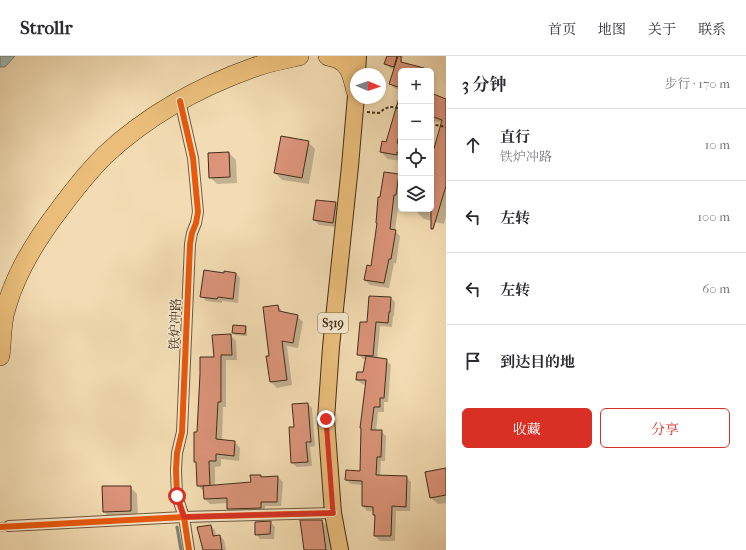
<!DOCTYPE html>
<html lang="zh">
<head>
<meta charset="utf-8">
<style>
	:root { --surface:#fff; --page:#f7f7f7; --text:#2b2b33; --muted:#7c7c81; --line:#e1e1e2; --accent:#d93025 }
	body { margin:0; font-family:"IM FELL French Canon","Noto Serif SC",serif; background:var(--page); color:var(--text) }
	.controls { position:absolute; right:12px; top:12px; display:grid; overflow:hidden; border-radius:6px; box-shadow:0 2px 6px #0003 }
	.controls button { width:36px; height:36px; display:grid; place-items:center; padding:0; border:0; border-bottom:1px solid var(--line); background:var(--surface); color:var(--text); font:20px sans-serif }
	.compass { position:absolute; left:350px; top:12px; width:36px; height:36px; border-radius:50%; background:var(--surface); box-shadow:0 2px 6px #0003; rotate:92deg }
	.stop { position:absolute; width:12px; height:12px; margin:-9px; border:3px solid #d93025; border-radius:50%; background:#fff }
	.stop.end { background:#d93025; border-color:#fff; box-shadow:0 1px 4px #0008 }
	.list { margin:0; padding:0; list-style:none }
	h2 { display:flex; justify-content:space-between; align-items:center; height:52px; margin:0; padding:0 16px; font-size:17px }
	h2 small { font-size:13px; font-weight:400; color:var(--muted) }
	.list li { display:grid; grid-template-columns:26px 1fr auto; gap:12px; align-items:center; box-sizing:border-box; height:72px; padding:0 16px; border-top:1px solid var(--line) }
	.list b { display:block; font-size:15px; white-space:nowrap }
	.list p { margin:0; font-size:13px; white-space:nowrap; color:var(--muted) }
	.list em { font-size:13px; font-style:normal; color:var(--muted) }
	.actions { display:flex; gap:8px; padding:12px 16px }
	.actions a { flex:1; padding:9px 0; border:1px solid var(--accent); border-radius:6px; text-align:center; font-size:14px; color:var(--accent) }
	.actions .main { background:var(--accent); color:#fff }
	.icon { flex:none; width:22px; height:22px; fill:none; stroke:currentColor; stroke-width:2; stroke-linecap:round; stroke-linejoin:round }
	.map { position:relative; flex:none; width:446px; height:494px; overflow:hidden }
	header { display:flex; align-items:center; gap:24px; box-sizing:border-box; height:56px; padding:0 20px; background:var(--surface); border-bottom:1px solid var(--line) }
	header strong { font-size:19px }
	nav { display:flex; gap:22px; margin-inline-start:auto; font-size:14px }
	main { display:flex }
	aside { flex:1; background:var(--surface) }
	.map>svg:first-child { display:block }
	.water { fill:#9eb9b6; stroke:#798177 }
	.shadow { fill:#0003 }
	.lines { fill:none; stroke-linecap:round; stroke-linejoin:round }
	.stream { stroke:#798177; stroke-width:3 }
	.building { fill:#dc947a; stroke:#412e19 }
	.street-tunnel { stroke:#cfb994; stroke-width:10; stroke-dasharray:10 5; stroke-linecap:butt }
	.street-casing { stroke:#6e5a40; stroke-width:12 }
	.primary-casing { stroke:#412e19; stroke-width:18 }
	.highway-casing { stroke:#412e19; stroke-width:20 }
	.path { stroke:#412e19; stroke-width:2; stroke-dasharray:3 2; stroke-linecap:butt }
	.street { stroke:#f7e8ce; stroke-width:10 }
	.primary { stroke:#eabe7a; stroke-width:16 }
	.highway { stroke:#eabe7a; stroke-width:19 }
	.cycleway-casing { stroke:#f7e8ce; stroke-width:8 }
	.cycleway { stroke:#e8590c; stroke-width:6 }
	.route { stroke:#d93025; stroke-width:5 }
	.labels { text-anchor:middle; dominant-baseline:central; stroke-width:3; stroke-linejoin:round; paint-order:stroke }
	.shield { fill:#f7e8ce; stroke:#78664f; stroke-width:1 }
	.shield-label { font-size:12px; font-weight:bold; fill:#412e19 }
	.street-label { font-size:13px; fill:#412e19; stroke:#f7e8ce }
</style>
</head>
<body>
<header>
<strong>Strollr</strong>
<nav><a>首页</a><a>地图</a><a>关于</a><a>联系</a></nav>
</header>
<main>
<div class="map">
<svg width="446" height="494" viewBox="0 0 446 494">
	<rect width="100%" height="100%" fill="#f3dcb3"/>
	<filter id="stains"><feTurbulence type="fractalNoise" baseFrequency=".005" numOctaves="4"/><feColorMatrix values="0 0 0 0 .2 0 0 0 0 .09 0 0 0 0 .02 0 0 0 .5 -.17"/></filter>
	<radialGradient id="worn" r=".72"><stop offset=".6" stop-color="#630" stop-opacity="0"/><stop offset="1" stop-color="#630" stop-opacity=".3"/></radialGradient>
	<polygon class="water" points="0,0 15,0 5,11 0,11"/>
	<g class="shadow">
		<polygon points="388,0 403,0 401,7 418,15 401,15 401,34 394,32 390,27 394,13 390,12 386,8"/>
		<polygon points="431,38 446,44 446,160 444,168 424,163 417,156 418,153 431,153 431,106 442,67 435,65 431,75"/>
		<polygon points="401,58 401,105 388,103 381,96"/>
		<polygon points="308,86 315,93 309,128 282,124 275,117"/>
		<polygon points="229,97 236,104 237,127 217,128 210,121"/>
		<polygon points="399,119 401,121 401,144 399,144 395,175 400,180 396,208 394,207 389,232 370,229 365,224 372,211"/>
		<polygon points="336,147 340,152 337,171 319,169 314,164"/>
		<polygon points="225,216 236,217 240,222 238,247 222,245 222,247 206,245 202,240 225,218"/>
		<polygon points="391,242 395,246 394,260 393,260 392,271 380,270 377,303 386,304 391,309 388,346 384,346 384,356 378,356 376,375 381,375 386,380 385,405 381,405 380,420 406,421 411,426 410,455 396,455 395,485 380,485 375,480 376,461 374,459 374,455 367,455 363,450 363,429 351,428 346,424 361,416 366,329 362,328 357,324 364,317 366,303 363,303 358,298 368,268"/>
		<polygon points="278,250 283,256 297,260 303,266 298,292 287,290 292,329 277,332 271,326 268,301 270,301"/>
		<polygon points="246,271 247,273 247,280 235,279 233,277"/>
		<polygon points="230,279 236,285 237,304 226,304 226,351 223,351 222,385 235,386 240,392 239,405 221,403 221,410 215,411 215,430 252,427 261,420 262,422 278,421 283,426 281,450 265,450 265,457 233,458 228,453 228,447 210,448 205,443 204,435 198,430 197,408 195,405 198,377 215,302"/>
		<polygon points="308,348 312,352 315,390 310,391 312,410 297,411 292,407 295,372"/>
		<polygon points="446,413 446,447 438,448 431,442"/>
		<polygon points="130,431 137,438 138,462 111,463 104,456"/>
		<polygon points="322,465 327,470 331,494 305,494"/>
		<polygon points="270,466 275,471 274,483 260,483 256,478"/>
		<polygon points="211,470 215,474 216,481 220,480 224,484 226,494 203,494"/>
	</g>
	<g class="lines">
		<polyline class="stream" points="177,471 181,494"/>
	</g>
	<g class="building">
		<polygon points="387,0 397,0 394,11 384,8"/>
		<polygon points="398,0 401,0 401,6 424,12 424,15 401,15 401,32 389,28"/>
		<polygon points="431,37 446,43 446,130 433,173 431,173 431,103 442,64 431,60"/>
		<polygon points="399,42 401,42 401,73 397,87 401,88 401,97 397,96 397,99 380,96 382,85 386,86"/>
		<polygon points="281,80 309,85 302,122 274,117"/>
		<polygon points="229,96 230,121 209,122 208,97"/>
		<polygon points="384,116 399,118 396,139 394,139 390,173 396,174 391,203 389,203 384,227 364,224 367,209 371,210 377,167 376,167 378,141 380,141"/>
		<polygon points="316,144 336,146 333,167 313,164"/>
		<polygon points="204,214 224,217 224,215 236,217 233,243 218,241 217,243 200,241"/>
		<polygon points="369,240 391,241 390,256 389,256 388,267 376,266 373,300 357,299 360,266 367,266"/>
		<polygon points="278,249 279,255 298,259 293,287 282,285 287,324 270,326 266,300 269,300 263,251"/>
		<polygon points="233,269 246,270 245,278 232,277"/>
		<polygon points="231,278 232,299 221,299 221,346 218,346 216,383 235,385 234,400 216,398 216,405 209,405 210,430 197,430 196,406 194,406 194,376 197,376 200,318 200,301 214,301 212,279"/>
		<polygon points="366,300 387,303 384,342 380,342 380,351 374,351 371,374 382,374 381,401 377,401 376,419 407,420 406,451 392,450 391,480 374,480 375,459 373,459 373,451 362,450 362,425 345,424 346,414 360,415 361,372 360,372 366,324 356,324 357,316 363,316"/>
		<polygon points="308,347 311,386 306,386 308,406 291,407 289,371 294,371 292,348"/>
		<polygon points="446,412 446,439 430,442 425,416"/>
		<polygon points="250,419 261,419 261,421 278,420 277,446 261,446 261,452 227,453 227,442 204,443 203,430 251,426"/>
		<polygon points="102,430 131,430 131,455 103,456"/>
		<polygon points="300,464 322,464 326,494 304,494"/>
		<polygon points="271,465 270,478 255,479 255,466"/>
		<polygon points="211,469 213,480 220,479 222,494 203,494 197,471"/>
	</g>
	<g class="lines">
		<polyline class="street-tunnel" points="0,471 9,470"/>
		<g class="street-casing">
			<g id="street">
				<polyline points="180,45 193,102 198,156 196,167 192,177 190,188 182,376 177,397 176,414 177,440 184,461 189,494"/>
				<polyline points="9,470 184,461 333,457"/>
			</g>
		</g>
		<g class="primary-casing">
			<g id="primary">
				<polyline points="357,18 358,0"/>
				<polyline points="340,494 333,457 326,363 331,291 350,110 356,40"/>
			</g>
		</g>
		<g class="highway-casing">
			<g id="highway">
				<path d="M 328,0 C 349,3 352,17 356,35"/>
				<path d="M 0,300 C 2,285 1,267 6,252 C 16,216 36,184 59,154 C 73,135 88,116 105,99 C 148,59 201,30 255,11 C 269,6 285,3 299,0"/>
			</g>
		</g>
		<g class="path">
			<path d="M 367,56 L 379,57 C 387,50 391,50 401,53"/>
			<polyline points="431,67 436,69 446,71"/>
		</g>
		<use href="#street" class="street"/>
		<use href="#primary" class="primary"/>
		<use href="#highway" class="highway"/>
		<g class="cycleway-casing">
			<g id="cycleway">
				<polyline points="180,45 193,102 198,156 196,167 192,177 190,188 182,376 177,397 176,414 177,440 184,461 189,494"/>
				<polyline points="0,471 184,461 333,457"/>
			</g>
		</g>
		<use href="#cycleway" class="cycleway"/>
	</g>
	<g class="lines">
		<polyline class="route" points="177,440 184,461 333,457 326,363"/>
	</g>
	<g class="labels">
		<rect class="shield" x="318" y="257" width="30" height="20" rx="3"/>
		<g class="shield-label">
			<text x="333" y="267">S319</text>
		</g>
		<g class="street-label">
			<text transform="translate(175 268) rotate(-88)">铁炉冲路</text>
		</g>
	</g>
	<rect width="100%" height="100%" filter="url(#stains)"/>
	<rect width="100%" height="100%" fill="url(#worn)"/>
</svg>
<div class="controls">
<button>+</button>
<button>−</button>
<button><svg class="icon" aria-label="locate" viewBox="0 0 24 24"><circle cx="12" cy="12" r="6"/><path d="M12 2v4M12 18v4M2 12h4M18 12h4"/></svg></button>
<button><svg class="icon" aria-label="layers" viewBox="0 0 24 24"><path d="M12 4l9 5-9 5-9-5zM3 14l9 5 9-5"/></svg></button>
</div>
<svg class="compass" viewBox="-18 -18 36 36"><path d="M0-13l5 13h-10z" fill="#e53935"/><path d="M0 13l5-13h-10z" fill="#7c7c81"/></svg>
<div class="stop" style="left:177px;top:440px"></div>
<div class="stop end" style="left:326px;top:363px"></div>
</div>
<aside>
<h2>3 分钟<small>步行 · 170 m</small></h2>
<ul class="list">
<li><svg class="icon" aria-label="ahead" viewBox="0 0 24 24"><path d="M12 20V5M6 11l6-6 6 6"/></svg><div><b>直行</b><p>铁炉冲路</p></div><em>10 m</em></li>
<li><svg class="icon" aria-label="left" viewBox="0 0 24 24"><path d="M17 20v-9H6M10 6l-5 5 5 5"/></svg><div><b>左转</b></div><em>100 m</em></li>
<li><svg class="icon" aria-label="left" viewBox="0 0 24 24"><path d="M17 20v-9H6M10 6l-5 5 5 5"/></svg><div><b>左转</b></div><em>60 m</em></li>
<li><svg class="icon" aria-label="arrive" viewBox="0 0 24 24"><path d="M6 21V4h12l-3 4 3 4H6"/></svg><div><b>到达目的地</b></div></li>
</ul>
<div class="actions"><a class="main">收藏</a><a>分享</a></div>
</aside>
</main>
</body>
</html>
